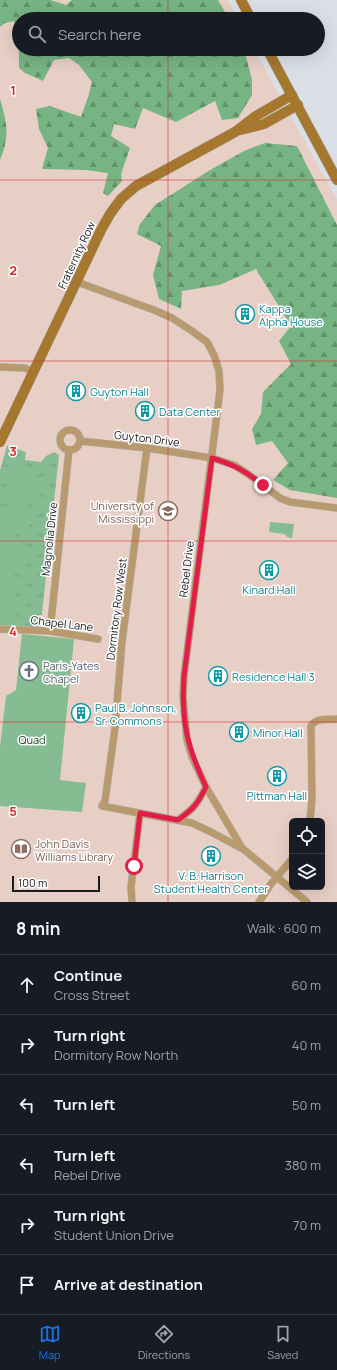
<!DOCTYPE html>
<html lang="en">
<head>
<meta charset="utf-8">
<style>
	:root { --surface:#171b24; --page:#20242c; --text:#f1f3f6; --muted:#9ea1a6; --line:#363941; --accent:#1a73e8 }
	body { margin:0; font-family:Manrope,sans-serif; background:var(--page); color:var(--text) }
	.controls { position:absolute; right:12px; bottom:12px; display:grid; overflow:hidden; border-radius:6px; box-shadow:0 4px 16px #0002 }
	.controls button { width:36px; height:36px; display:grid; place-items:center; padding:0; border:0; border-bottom:1px solid var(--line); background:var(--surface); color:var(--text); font:20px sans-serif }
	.scale { position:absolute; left:12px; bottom:10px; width:88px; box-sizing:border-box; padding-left:4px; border:2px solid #181a1c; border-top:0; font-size:11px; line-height:14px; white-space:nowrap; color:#181a1c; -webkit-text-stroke:3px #fff; paint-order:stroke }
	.stop { position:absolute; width:12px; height:12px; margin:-9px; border:3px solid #e11d48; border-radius:50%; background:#fff }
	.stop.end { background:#e11d48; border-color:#fff; box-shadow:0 1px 4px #0008 }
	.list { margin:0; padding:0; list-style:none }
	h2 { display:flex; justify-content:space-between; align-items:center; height:52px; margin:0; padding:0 16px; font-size:17px }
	h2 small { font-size:13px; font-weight:400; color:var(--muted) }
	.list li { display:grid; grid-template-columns:26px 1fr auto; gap:12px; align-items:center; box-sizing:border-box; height:60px; padding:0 16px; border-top:1px solid var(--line) }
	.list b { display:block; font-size:15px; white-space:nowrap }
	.list p { margin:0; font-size:13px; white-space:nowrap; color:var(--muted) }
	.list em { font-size:13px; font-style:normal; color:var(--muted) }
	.icon { flex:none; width:22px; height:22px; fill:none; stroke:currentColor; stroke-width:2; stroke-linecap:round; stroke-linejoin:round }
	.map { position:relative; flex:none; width:337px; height:902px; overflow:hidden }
	.search { position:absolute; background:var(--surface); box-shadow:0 4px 16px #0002; left:12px; right:12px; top:12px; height:44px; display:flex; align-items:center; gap:10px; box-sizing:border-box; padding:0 14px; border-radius:22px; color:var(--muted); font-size:15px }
	.sheet { height:412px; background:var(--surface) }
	nav { display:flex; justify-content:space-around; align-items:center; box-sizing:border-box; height:56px; border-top:1px solid var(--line); background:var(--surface); font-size:11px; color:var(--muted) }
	nav a { display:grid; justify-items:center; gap:2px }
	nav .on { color:var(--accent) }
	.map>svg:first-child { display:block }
	.education { fill:#e7cfc6; fill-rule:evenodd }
	.grass { fill:url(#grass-tufts) }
	.forest { fill:url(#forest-firs) }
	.park { fill:#86bc91 }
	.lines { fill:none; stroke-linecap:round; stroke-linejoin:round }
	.street-casing { stroke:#b7bcc2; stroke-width:8 }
	.secondary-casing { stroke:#b7bcc2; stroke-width:11 }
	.street { stroke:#b99a6e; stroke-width:7 }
	.secondary { stroke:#a5772f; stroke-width:10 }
	.route { stroke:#e11d48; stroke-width:5 }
	.grid { fill:none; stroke:#d62828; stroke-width:1; stroke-opacity:0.55 }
	.labels { text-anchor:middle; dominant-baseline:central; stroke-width:3; stroke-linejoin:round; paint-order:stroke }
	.street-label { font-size:11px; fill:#181a1c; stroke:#fff }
	.culture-label { font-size:11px; fill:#0d838f; stroke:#fff; text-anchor:start }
	.education-label { font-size:11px; fill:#785e54; stroke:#fff; text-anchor:end }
	.worship-label { font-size:11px; fill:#5b616d; stroke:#fff; text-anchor:start }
	.park-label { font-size:11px; fill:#103e1e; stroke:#fff }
	.grid-label { font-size:13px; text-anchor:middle; font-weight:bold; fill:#d62828; stroke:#fff; stroke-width:3; stroke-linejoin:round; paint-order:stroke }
</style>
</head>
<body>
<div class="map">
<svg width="337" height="902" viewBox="0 0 337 902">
	<defs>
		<pattern id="grass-tufts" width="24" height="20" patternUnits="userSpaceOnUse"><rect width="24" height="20" fill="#86bc91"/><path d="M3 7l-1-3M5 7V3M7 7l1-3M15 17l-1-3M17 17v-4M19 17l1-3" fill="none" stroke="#73a17c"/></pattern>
		<pattern id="forest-firs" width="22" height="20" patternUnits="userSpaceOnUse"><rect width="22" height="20" fill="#77b484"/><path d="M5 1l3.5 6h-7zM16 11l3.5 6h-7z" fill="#61926b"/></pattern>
	</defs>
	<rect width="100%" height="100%" fill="#dadfe6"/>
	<path class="education" d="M 0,0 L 227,0 L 238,19 L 19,19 L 19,49 L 254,49 L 337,200 L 337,902 L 0,902 ZM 292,821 L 322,821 L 322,887 L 292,887 Z"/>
	<polygon class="grass" points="7,446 26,452 25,460 41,462 46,456 54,452 59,455 41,623 39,627 0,625 0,470"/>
	<g class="forest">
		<polygon points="0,0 51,0 66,5 72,0 218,0 229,19 19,19 19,40 14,21 5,23 0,27"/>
		<polygon points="19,49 244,49 252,80 252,95 238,118 222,120 215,101 176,122 143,108 135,129 114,124 111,136 130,148 121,174 122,181 108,196 103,193 108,173 86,170 42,169 48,148 39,129 36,109 50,106 81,117 89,94 92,82 79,65 69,58 54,60 43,81 25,73 19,68"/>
		<path d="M 0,99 C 7,124 10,135 0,160 Z"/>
		<polygon points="265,143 297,146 337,225 337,498 290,490 273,480 288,463 272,441 256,445 252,429 261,414 263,392 291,364 279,341 291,326 256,269 219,285 182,291 181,309 159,299 153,275 161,246 137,234 140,224 155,205 210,170 246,150"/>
	</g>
	<g class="park">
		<polygon points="36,467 39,496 7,500 4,470"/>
		<polygon points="27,504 30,533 0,536 0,507"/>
		<polygon points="270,522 294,524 292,538 287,537 285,534 269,532"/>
		<polygon points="21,539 24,568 0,571 0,541"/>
		<polygon points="13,574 17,616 0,618 0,575"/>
		<polygon points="22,634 74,639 60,780 86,783 82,812 0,806 0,747 6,696 16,690"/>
	</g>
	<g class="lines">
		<g class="street-casing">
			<g id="street">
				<polyline points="77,282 154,310 172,318 192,331 207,342 214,355 219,371 220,390 184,676 183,697 187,740 192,757 206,787 242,848 307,902"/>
				<polyline points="0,367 24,368 33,371"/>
				<circle cx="70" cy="440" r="10"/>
				<polyline points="80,441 147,448 212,458 234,465 248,474 280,498 290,502 337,508"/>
				<polyline points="147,448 122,642 115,728 105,801 102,806 192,823 211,832 241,848"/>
				<polyline points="0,629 50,631 98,639"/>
				<polyline points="50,631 69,450"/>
				<path d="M 178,820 C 193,809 197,805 206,787"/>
				<path d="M 310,821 L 312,798 L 311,726 C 316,717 328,720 337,719"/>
				<polyline points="132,902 131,887 140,813"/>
				<polyline points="259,902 271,884 292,859"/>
			</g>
		</g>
		<g class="secondary-casing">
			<g id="secondary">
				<polyline points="241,0 251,19"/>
				<polyline points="267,49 337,180"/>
				<polyline points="240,130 264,124 298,105"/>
				<polyline points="0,442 101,230 110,214 121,199 136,186 235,132 256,116 292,95"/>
			</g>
		</g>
		<use href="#street" class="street"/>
		<use href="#secondary" class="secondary"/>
	</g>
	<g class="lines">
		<path class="route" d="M 134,866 L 140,813 L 178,820 C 193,809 197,805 206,787 C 187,746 181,722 184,676 L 212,458 C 234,465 244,470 263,485"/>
	</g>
	<path class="grid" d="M 168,0 L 168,19M 168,49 L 168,902M 0,180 L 337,180M 0,361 L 337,361M 0,541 L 337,541M 0,722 L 337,722"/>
	<defs>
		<g id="building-ring" transform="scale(1)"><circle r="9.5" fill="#fff" stroke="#0f9aa8" stroke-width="1.5"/><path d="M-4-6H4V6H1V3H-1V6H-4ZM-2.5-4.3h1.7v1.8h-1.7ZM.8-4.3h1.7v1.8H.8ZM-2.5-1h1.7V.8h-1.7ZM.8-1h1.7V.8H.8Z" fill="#0f9aa8"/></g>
		<g id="university-ring" transform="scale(1)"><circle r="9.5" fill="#fff" stroke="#8d6e63" stroke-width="1.5"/><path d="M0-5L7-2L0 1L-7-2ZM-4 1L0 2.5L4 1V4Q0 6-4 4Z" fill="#8d6e63"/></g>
		<g id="church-ring" transform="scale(1)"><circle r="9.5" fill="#fff" stroke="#6b7280" stroke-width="1.5"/><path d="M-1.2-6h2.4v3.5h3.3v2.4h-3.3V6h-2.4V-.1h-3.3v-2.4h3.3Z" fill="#6b7280"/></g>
		<g id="library-ring" transform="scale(1)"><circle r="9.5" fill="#fff" stroke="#8d6e63" stroke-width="1.5"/><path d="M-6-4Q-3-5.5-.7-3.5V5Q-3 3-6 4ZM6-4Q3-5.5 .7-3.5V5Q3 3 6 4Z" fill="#8d6e63"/></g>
	</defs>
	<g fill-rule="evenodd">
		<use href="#building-ring" x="245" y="314"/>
		<use href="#building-ring" x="76" y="391"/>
		<use href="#building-ring" x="145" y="411"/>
		<use href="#university-ring" x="168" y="511"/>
		<use href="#building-ring" x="269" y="570"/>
		<use href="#church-ring" x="29" y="671"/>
		<use href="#building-ring" x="218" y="676"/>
		<use href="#building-ring" x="81" y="713"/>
		<use href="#building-ring" x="239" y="732"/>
		<use href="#building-ring" x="277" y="776"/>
		<use href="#library-ring" x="21" y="849"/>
		<use href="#building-ring" x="211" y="856"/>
	</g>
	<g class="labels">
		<g class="street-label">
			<text transform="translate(76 255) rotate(-65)">Fraternity Row</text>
			<text transform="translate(147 438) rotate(7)">Guyton Drive</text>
			<text transform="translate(49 539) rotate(-84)">Magnolia Drive</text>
			<text transform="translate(186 569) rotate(-83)">Rebel Drive</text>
			<text transform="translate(116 609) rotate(-83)">Dormitory Row West</text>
			<text transform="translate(62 623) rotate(7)">Chapel Lane</text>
		</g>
		<g class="culture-label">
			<text x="259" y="308">Kappa<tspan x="259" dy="13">Alpha House</tspan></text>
			<text x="90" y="391">Guyton Hall</text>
			<text x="159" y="411">Data Center</text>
			<text x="269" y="589" text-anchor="middle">Kinard Hall</text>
			<text x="232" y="676">Residence Hall 3</text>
			<text x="95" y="707">Paul B. Johnson,<tspan x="95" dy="13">Sr. Commons</tspan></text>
			<text x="253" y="732">Minor Hall</text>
			<text x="277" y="795" text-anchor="middle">Pittman Hall</text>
			<text x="211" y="875" text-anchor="middle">V. B. Harrison<tspan x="211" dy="13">Student Health Center</tspan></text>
		</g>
		<g class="education-label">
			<text x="154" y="505">University of<tspan x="154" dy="13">Mississippi</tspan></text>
			<text x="35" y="843" text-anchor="start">John Davis<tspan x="35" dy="13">Williams Library</tspan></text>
		</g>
		<g class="worship-label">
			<text x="43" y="665">Paris-Yates<tspan x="43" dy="13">Chapel</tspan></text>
		</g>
		<g class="park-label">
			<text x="32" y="739">Quad</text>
		</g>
	</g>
	<g class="grid-label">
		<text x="13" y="95">1</text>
		<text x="13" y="275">2</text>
		<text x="13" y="456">3</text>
		<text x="13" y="636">4</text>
		<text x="13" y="816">5</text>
	</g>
</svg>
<div class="controls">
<button><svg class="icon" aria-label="locate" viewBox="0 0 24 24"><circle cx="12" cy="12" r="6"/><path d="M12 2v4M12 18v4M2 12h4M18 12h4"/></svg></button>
<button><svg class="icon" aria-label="layers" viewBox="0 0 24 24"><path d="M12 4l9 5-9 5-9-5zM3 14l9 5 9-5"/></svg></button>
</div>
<div class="scale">100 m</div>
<div class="stop" style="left:134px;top:866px"></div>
<div class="stop end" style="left:263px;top:485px"></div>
<div class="search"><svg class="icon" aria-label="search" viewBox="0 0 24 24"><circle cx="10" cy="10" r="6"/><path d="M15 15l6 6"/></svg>Search here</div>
</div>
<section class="sheet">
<h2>8 min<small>Walk · 600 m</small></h2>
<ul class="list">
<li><svg class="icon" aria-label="ahead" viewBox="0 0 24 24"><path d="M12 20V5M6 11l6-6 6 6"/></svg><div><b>Continue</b><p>Cross Street</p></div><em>60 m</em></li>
<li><svg class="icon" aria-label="right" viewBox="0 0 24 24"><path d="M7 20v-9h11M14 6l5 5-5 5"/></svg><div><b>Turn right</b><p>Dormitory Row North</p></div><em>40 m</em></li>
<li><svg class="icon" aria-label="left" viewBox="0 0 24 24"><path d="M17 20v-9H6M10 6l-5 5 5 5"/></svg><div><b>Turn left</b></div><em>50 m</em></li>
<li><svg class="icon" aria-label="left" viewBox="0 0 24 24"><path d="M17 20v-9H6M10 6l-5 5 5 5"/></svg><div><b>Turn left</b><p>Rebel Drive</p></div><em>380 m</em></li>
<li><svg class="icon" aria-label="right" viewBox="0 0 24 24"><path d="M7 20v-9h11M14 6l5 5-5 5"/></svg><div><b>Turn right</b><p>Student Union Drive</p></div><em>70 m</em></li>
<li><svg class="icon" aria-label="arrive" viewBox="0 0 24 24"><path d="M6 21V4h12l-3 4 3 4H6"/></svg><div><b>Arrive at destination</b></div></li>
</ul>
</section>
<nav>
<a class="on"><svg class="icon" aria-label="map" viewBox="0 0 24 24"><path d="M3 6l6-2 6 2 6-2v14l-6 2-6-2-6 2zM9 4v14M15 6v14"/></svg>Map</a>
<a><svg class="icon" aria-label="directions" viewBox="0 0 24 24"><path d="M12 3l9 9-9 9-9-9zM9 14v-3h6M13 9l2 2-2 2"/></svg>Directions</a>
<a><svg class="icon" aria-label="saved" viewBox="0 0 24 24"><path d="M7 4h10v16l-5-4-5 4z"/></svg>Saved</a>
</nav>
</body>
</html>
